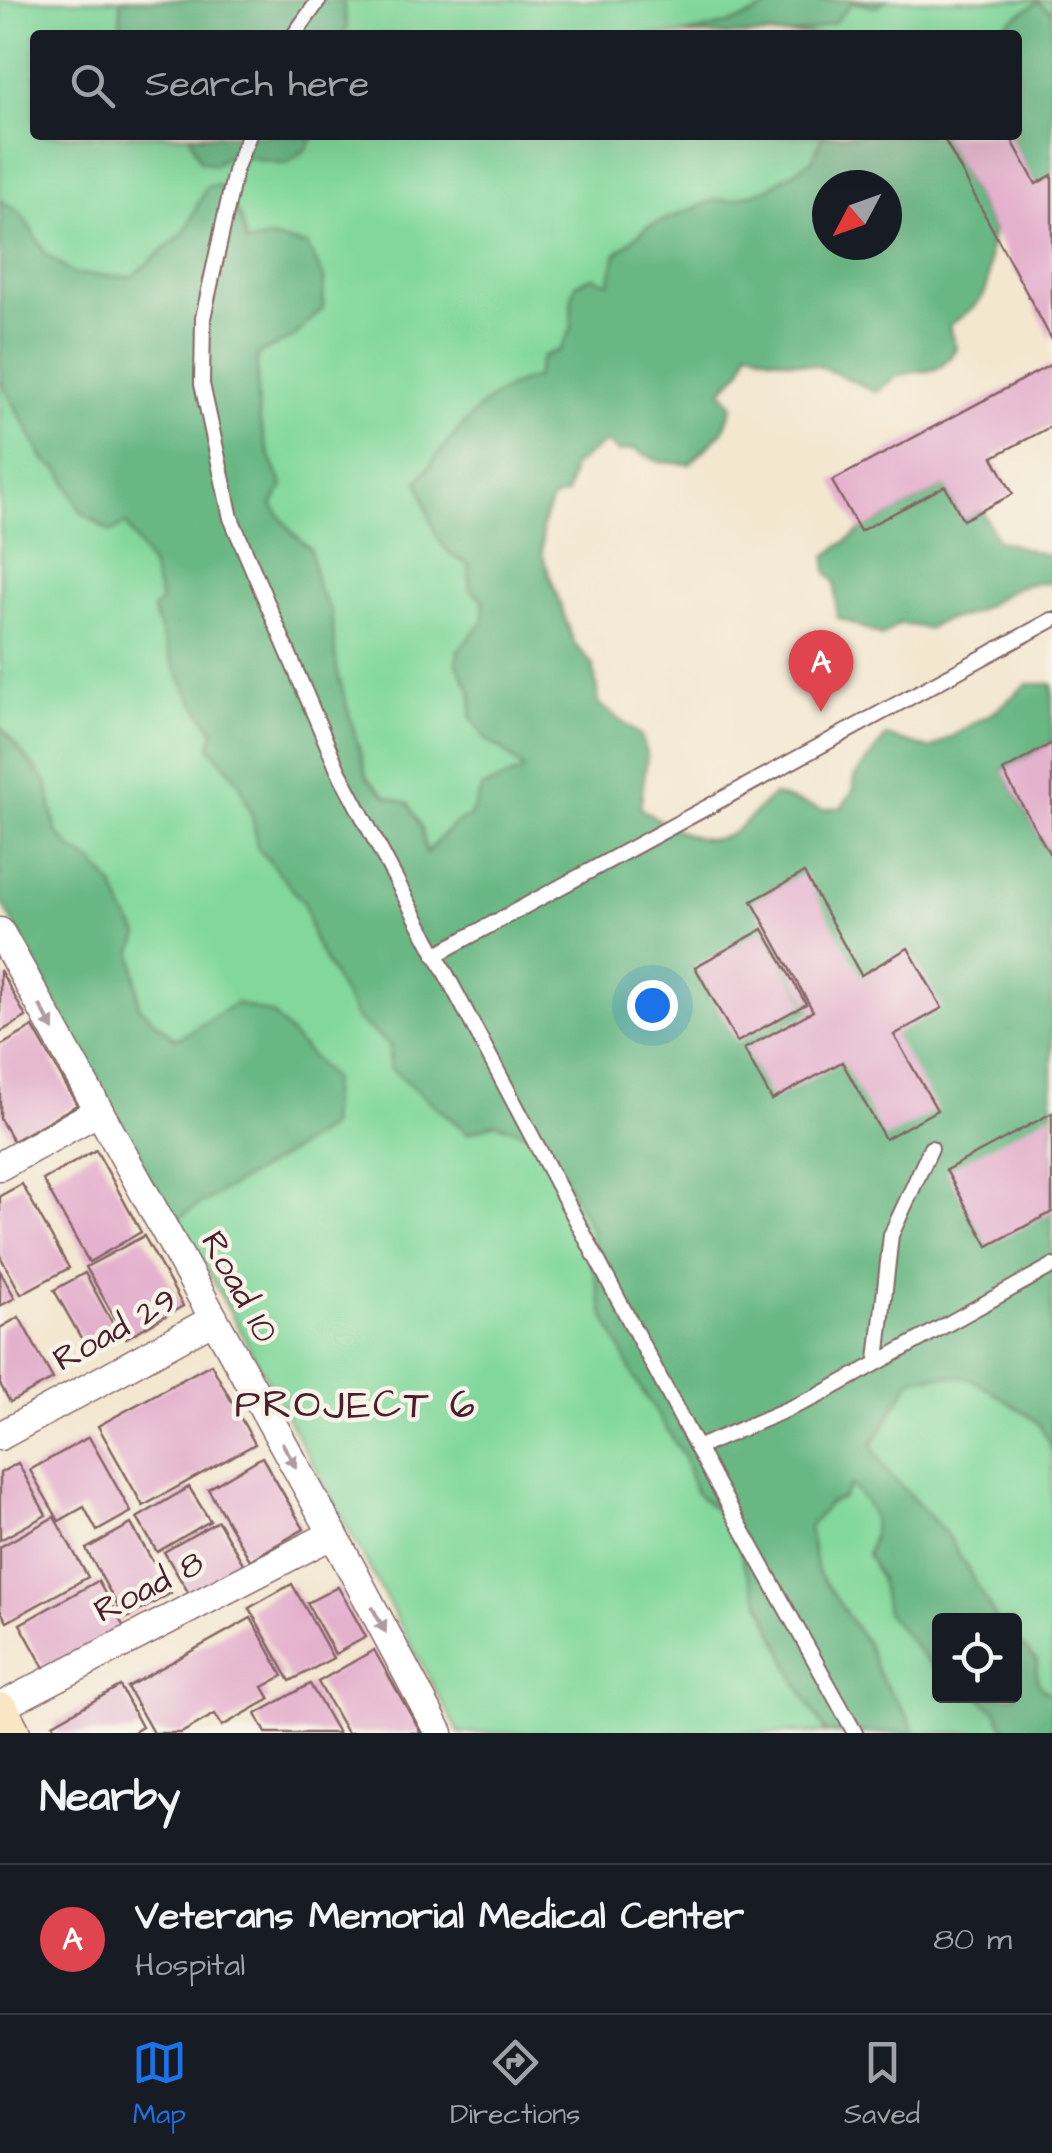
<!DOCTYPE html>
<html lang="en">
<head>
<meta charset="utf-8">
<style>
	:root { --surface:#171b24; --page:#20242c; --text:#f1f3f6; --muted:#9ea1a6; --line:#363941; --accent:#1a73e8 }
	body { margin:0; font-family:"Architects Daughter",sans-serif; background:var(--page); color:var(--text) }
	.controls { position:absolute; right:30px; bottom:30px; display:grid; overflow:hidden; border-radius:10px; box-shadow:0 10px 40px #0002 }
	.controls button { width:90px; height:90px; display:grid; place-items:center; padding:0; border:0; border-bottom:2px solid var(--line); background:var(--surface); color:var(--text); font:50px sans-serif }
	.compass { position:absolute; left:812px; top:170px; width:90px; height:90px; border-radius:50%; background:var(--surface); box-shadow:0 10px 40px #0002; rotate:229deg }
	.you { position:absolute; left:652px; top:1005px; width:35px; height:35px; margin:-25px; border:8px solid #fff; border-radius:50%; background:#1a73e8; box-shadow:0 0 0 15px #1a73e833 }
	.badge { display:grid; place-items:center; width:65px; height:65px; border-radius:50%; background:var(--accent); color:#fff; font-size:32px; font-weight:700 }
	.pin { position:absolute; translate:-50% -82px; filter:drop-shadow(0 2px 5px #0008) }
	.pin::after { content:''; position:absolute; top:52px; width:35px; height:30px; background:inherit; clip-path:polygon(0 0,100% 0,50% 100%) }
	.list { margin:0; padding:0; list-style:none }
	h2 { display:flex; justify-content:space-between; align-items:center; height:130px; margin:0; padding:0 40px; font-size:42px }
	h2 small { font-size:32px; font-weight:400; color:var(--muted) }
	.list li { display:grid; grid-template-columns:65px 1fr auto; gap:30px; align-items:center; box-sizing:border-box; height:150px; padding:0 40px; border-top:2px solid var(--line) }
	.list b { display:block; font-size:38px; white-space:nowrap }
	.list p { margin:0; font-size:32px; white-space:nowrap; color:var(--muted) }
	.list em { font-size:32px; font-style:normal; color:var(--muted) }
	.icon { flex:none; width:55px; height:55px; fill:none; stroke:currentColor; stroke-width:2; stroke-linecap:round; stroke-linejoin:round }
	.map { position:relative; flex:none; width:1052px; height:1733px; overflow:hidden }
	.search { position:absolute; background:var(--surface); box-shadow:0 10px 40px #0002; left:30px; right:30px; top:30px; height:110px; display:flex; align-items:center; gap:25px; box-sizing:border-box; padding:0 35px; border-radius:10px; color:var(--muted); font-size:38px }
	.sheet { height:280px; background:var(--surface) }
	nav { display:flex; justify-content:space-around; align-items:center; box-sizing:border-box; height:140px; border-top:2px solid var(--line); background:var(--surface); font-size:28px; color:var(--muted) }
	nav a { display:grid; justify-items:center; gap:5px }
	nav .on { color:var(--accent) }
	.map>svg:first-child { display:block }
	.green { fill:#82d89c; stroke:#667c64; stroke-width:2.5; fill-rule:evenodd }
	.forest { fill:#69b884; stroke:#5a6c58; stroke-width:2.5; fill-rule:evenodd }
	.building { fill:#e4b1cd }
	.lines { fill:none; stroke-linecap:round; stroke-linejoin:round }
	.lane-casing { stroke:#856565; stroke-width:18 }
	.street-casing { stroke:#856565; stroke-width:31 }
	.secondary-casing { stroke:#856565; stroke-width:41 }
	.lane { stroke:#fff; stroke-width:14 }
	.street { stroke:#fff; stroke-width:28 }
	.secondary { stroke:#fbe6c3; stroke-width:38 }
	.oneway { fill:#ae9aa0 }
	.labels { text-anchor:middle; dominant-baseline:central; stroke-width:9; stroke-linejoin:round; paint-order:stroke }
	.street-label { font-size:35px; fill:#4a1f2b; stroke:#f7f3e8 }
	.quarter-label { font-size:40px; letter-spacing:2.5px; fill:#4a1f2b; stroke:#f7f3e8 }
</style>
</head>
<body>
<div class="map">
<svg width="1052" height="1733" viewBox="0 0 1052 1733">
	<rect width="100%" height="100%" fill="#f7f3e8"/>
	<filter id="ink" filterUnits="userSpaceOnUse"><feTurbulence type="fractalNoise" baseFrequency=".01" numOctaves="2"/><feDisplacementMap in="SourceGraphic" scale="20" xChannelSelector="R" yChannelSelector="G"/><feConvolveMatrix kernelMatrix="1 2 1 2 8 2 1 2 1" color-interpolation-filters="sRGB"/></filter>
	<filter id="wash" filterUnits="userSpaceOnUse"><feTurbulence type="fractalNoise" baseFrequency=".0048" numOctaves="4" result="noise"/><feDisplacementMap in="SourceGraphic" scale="40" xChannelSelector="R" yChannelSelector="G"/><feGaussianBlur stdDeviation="2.25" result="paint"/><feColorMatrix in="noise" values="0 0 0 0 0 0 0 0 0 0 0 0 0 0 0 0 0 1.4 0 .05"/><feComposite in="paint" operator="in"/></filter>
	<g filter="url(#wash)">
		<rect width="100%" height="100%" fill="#f3e7d0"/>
		<path class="green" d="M 0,0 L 1052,0 L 1052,60 L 1017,35 L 35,35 L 35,135 L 938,135 L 827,185 L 630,348 L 523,546 L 640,808 L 1005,1291 L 1052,1340 L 1052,1733 L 459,1733 L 0,888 ZM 940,1620 L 1014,1620 L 1014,1696 L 940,1696 Z"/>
		<g class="forest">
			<polygon points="120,0 343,0 347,28 341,35 121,35"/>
			<path d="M 777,0 L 887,0 L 876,7 L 853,2 L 835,22 L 809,31 L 786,35 L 683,35 C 714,28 751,21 777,0 Z"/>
			<polygon points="1038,2 1052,12 1052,175 1036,184 1009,135 1017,135 1017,35 988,35"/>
			<polygon points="190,135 315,135 306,149 286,164 229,154 214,165 200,161"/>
			<path d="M 823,135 L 942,135 L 993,231 C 985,253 995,283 980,300 C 972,310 959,318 949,326 L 956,348 C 936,381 928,365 898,376 C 891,379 883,387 877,392 L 822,367 L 769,357 L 749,349 L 742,369 L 722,390 L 733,406 L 723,431 L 690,464 L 661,462 L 633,449 L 619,452 L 605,442 L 573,466 L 567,494 L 552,499 L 542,526 L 542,554 L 574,643 L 593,665 L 599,704 L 641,736 L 647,756 L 640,808 C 664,823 704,853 734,832 C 746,823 761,805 774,795 L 823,810 L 842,807 L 854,789 L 854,778 L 886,736 L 930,749 L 997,710 L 1027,684 L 1052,684 L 1052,743 L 1003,771 L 1052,858 L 1052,1452 C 1049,1443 1045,1432 1039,1424 C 1034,1418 974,1379 967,1378 C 949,1374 930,1377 912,1379 L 872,1445 L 885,1469 L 949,1537 L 997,1620 L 940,1620 L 939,1671 L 934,1669 L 886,1612 L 880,1578 L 867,1554 C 880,1520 874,1511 851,1485 L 843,1498 L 829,1503 L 809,1527 L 817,1571 L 867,1644 L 880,1677 L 908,1717 L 915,1733 L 826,1733 L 798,1686 L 744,1565 L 735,1527 L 695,1492 L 683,1455 L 635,1379 L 603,1312 L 593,1267 L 592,1231 L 544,1140 L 496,1123 L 468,1133 L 389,1067 L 390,1046 L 357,1019 L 314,941 L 304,903 L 257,847 L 253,820 L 240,784 L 210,747 L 214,731 C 182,688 169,660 153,609 L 161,601 L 151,566 L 126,524 L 111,532 L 81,512 L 61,472 L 44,460 L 0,379 L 0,201 L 21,213 L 46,254 L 73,274 L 131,277 L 184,233 L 207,186 L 219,185 L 241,219 L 246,243 L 270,238 L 307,245 L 324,278 L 323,308 L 294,337 L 257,355 C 257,415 257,432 283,486 L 272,505 L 292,532 L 310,549 L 318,588 L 331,611 L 337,671 L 367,777 L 386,796 L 409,804 L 422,830 L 426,853 L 454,824 L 470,816 L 482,788 L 524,770 L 501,748 L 488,742 L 471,718 L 472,694 L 457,664 L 458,651 L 484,620 L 483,599 L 470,589 L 469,565 C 429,547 433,519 418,481 C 446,444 487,386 535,378 L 543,356 L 560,350 L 572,327 L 571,302 L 576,284 L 593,277 L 609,283 L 616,254 L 647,227 L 714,200 L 731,200 L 767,189 L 812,160 ZM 827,185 L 887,185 L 887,245 L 827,245 Z"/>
			<path d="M 945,486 L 963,520 L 982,510 L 997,540 L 1052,557 L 1052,583 C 1005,582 1009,597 972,613 C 956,620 942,617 928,629 L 900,623 L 882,636 L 837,617 L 835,582 L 827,572 L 826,556 L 860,531 Z"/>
			<path d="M 0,726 L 47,783 L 56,831 L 72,849 L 95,864 L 114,887 L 124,912 L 139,935 L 133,951 L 139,1007 L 175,1039 C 198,1030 215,1014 237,1003 L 272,1014 L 332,1079 L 329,1127 C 279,1162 224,1187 173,1222 L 0,898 Z"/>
			<path d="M 1015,1639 L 1037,1661 C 1036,1677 1036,1687 1052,1695 L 1052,1733 L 1007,1733 L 996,1711 L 977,1696 L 1014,1696 Z"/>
		</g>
		<g id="blocks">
			<g class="building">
				<polygon points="942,135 1009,135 1036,184 1052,175 1052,340"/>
				<polygon points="1052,364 1052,426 993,457 1013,494 963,520 945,486 860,531 832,481"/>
				<polygon points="1052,743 1052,858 1003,771"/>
				<polygon points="804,873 861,975 908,948 942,1008 894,1035 937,1110 885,1139 842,1062 772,1100 744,1049 813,1011 752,901"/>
				<polygon points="763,929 806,1004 737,1042 695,967"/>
				<polygon points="0,970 26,1017 0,1032"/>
				<polygon points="33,1027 77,1105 13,1141 0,1119 0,1046"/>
				<polygon points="1052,1113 1052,1212 988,1246 946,1170"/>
				<polygon points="96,1150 141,1232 89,1262 43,1180"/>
				<polygon points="22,1184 69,1268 21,1294 0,1256 0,1196"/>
				<polygon points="144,1236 183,1306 126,1338 86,1267"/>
				<polygon points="0,1271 15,1298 0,1306"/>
				<polygon points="85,1273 119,1335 89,1352 54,1290"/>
				<polygon points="19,1317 53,1379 10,1402 0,1384 0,1328"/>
				<polygon points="211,1364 255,1444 143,1506 98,1426"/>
				<polygon points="89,1437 131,1512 97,1531 84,1507 59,1521 30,1470"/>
				<polygon points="262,1457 304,1529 250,1560 208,1489"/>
				<polygon points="18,1463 46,1515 0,1540 0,1473"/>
				<polygon points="189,1487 210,1521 157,1552 137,1518"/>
				<polygon points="54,1517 88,1577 7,1622 0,1610 0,1547"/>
				<polygon points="218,1521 244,1565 191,1597 164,1552"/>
				<polygon points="131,1524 171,1593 125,1619 86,1549"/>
				<polygon points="98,1581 125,1629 47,1673 20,1624"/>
				<polygon points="292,1584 333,1658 290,1681 249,1608"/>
				<polygon points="338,1587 366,1637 335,1654 307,1603"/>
				<polygon points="251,1618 283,1676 263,1687 270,1699 222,1726 215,1714 181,1733 153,1733 127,1687"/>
				<polygon points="374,1650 421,1733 347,1733 318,1682"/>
				<polygon points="310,1684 338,1733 266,1733 256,1714"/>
				<polygon points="120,1686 142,1727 132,1733 58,1733 53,1724"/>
			</g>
		</g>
	</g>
	<g filter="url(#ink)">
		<use href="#blocks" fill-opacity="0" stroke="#856565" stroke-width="2.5"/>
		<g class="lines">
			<g class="lane-casing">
				<g id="lane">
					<polyline points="294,35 319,0"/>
					<polyline points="249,135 236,167 203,318 202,384 231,518 338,770 697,1448 855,1733"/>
					<polyline points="435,955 1052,620"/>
					<polyline points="877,1360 891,1235 931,1148"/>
					<polyline points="697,1448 816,1397 1052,1266"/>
				</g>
			</g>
			<g class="street-casing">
				<g id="street">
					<polyline points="0,932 333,1534 439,1733"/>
					<polyline points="0,1166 99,1111"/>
					<polyline points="0,1436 214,1319"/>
					<polyline points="0,1707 333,1534"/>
				</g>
			</g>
			<g class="secondary-casing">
				<polyline id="secondary" points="0,1712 11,1733"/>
			</g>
			<use href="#lane" class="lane"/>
			<use href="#street" class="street"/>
			<use href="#secondary" class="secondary"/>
		</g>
		<defs><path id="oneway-solid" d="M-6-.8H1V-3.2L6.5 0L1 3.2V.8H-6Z" transform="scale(2.5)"/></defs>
		<g class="oneway">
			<use href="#oneway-solid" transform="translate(47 1018) rotate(61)"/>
			<use href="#oneway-solid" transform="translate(289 1455) rotate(61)"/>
			<use href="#oneway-solid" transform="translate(379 1620) rotate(62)"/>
		</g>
	</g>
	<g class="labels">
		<g class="street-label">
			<text transform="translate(239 1287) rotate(61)">Road 10</text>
			<text transform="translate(115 1330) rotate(-29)">Road 29</text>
			<text transform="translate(149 1587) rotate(-27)">Road 8</text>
		</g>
		<g class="quarter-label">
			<text x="356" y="1405">PROJECT 6</text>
		</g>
	</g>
</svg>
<div class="controls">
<button><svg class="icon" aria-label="locate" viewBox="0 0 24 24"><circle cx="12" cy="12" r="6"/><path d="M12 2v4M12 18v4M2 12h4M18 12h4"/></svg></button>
</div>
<svg class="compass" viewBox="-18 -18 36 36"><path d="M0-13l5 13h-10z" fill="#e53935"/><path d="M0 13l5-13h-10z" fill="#9ea1a6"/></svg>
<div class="you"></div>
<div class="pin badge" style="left:821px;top:712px;background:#e0444e">A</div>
<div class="search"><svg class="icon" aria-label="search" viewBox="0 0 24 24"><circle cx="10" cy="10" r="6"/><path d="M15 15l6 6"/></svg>Search here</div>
</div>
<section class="sheet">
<h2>Nearby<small></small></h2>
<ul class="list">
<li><span class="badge" style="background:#e0444e">A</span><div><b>Veterans Memorial Medical Center</b><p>Hospital</p></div><em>80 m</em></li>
</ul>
</section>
<nav>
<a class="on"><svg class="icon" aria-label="map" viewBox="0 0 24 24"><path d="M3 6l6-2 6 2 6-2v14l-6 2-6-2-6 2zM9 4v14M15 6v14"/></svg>Map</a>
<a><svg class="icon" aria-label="directions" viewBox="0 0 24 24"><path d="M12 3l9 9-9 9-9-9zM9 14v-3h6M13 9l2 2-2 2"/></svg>Directions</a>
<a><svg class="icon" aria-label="saved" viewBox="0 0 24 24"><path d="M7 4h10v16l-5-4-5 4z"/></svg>Saved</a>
</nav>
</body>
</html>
